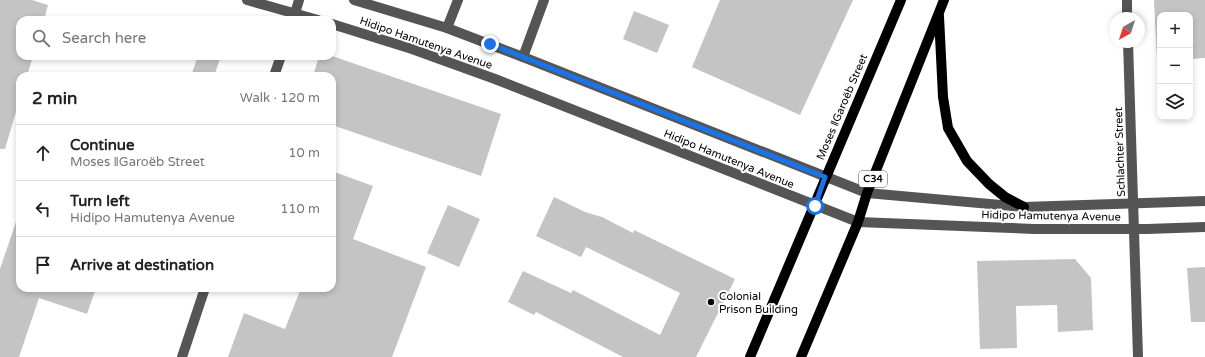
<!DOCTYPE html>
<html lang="en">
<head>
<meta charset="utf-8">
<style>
	:root { --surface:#fff; --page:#f6f6f6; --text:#222; --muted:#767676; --line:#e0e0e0 }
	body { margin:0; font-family:"Varela Round",sans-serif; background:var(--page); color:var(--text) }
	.controls { position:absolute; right:12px; top:12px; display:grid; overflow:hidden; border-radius:8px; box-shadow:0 2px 6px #0003 }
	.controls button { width:36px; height:36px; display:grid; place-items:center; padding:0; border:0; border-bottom:1px solid var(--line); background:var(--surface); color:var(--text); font:20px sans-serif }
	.compass { position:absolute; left:1109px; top:12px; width:36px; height:36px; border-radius:50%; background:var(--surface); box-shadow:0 2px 6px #0003; rotate:219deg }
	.stop { position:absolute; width:12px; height:12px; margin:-9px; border:3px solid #1a73e8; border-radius:50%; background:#fff }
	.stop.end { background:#1a73e8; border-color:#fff; box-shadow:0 1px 4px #0008 }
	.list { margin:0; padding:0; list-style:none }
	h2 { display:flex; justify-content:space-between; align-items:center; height:52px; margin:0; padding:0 16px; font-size:17px }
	h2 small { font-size:13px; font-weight:400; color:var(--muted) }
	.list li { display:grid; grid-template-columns:26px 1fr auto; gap:12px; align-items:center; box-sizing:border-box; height:56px; padding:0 16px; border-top:1px solid var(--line) }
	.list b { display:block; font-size:15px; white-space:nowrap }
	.list p { margin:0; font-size:13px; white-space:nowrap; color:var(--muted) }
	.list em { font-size:13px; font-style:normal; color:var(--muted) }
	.icon { flex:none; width:22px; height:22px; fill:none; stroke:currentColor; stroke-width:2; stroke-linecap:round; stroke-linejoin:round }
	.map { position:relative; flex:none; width:1205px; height:357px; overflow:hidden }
	.search { position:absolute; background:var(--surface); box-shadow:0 2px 6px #0003; left:16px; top:16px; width:320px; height:44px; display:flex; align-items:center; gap:10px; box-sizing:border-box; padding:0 14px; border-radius:12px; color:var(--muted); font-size:15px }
	.panel { position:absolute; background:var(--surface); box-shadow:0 2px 6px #0003; left:16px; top:72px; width:320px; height:220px; border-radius:12px }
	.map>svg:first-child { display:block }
	.building { fill:#c4c4c4 }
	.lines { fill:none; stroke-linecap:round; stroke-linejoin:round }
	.minor { stroke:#555; stroke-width:10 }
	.major { stroke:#000; stroke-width:10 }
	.route { stroke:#1a73e8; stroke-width:5 }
	.poi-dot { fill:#000; stroke:#fff; stroke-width:1.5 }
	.labels { text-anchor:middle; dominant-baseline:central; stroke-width:4; stroke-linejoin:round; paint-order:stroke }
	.shield { fill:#fff; stroke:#4c4c4c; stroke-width:1 }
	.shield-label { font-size:10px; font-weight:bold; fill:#000 }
	.street-label { font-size:11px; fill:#000; stroke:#fff }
	.poi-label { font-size:11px; fill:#000; stroke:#fff; text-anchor:start }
</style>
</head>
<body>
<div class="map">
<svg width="1205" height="357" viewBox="0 0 1205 357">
	<rect width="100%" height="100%" fill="#fff"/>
	<g class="building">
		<polygon points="0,0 32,0 48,5 44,20 20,20 20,56 33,56 27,76 20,76 20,98 5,149 0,149"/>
		<polygon points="720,0 853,0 800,115 692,67"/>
		<polygon points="1154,0 1205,0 1205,58 1190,59 1190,15 1160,15 1160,60 1157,60"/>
		<polygon points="634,11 669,25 657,53 623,39"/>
		<polygon points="198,56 221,56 214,76 191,76"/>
		<polygon points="319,56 332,56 501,114 481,176 332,125 332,76 313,76"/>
		<polygon points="332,171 373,186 353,239 426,267 392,357 228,357 244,313 285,329 301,288 332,288"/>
		<polygon points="554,197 585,212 602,217 633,233 634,230 735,279 696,357 623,357 536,312 534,315 508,302 523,271 571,293 573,290 660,335 680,293 586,247 581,257 536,236"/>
		<polygon points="448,205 480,219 459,267 427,253"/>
		<polygon points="17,219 20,219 20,288 96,288 87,314 39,298 19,357 0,357 0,269"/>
		<polygon points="1075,259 1091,278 1093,330 1058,332 1057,305 1016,306 1017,348 980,349 977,261"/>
		<polygon points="1205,267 1205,322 1191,322 1187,268"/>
	</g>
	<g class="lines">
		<g class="minor">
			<polyline points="247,0 318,20"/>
			<polyline points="354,0 447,28 523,57 867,193 1024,207 1205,201"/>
			<polyline points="1127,0 1127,18"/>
			<polyline points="293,20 299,0"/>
			<polyline points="332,24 412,49 495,79 858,222 1034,229 1147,229 1205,227"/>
			<polyline points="447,28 458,0"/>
			<polyline points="1128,42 1138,357"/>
			<polyline points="523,57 544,0"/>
			<polyline points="274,76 281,56"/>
			<polyline points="182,357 205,288"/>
		</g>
		<g class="major">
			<polyline points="939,16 943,97 948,128 967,161 989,184 1005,197 1024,207"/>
			<polyline points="750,357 901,0"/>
			<polyline points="801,357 858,222 867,193 944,0"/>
		</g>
	</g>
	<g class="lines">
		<polyline class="route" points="490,44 825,177 815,206"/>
	</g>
	<circle class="poi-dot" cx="711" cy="302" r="4"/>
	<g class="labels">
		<rect class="shield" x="859" y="171" width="28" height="16" rx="3"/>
		<g class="shield-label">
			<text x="873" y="179">C34</text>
		</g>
		<g class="street-label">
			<text transform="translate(426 43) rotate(19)">Hidipo Hamutenya Avenue</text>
			<text transform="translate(842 107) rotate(-67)">Moses ǁGaroëb Street</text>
			<text transform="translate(1120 152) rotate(-92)">Schlachter Street</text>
			<text transform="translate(729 159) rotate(22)">Hidipo Hamutenya Avenue</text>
			<text transform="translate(1051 216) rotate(1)">Hidipo Hamutenya Avenue</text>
		</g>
		<g class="poi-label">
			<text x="719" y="296">Colonial<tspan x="719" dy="13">Prison Building</tspan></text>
		</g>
	</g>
</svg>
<div class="controls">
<button>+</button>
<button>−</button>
<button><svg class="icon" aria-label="layers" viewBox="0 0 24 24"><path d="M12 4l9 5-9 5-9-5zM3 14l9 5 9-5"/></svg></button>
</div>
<svg class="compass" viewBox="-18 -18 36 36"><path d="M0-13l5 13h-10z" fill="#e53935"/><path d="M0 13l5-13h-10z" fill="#767676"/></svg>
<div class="stop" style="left:815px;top:206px"></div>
<div class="stop end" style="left:490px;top:44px"></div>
<div class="search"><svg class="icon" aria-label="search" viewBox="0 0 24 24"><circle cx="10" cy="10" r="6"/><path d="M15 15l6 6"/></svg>Search here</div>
<section class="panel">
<h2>2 min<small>Walk · 120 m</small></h2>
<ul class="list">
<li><svg class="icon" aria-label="ahead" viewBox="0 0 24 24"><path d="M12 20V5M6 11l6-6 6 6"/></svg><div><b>Continue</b><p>Moses ǁGaroëb Street</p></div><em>10 m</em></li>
<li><svg class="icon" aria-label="left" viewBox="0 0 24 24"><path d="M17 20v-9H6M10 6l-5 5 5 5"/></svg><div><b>Turn left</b><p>Hidipo Hamutenya Avenue</p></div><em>110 m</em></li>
<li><svg class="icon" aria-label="arrive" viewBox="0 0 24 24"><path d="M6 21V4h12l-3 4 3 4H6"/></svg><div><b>Arrive at destination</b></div></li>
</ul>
</section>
</div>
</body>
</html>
